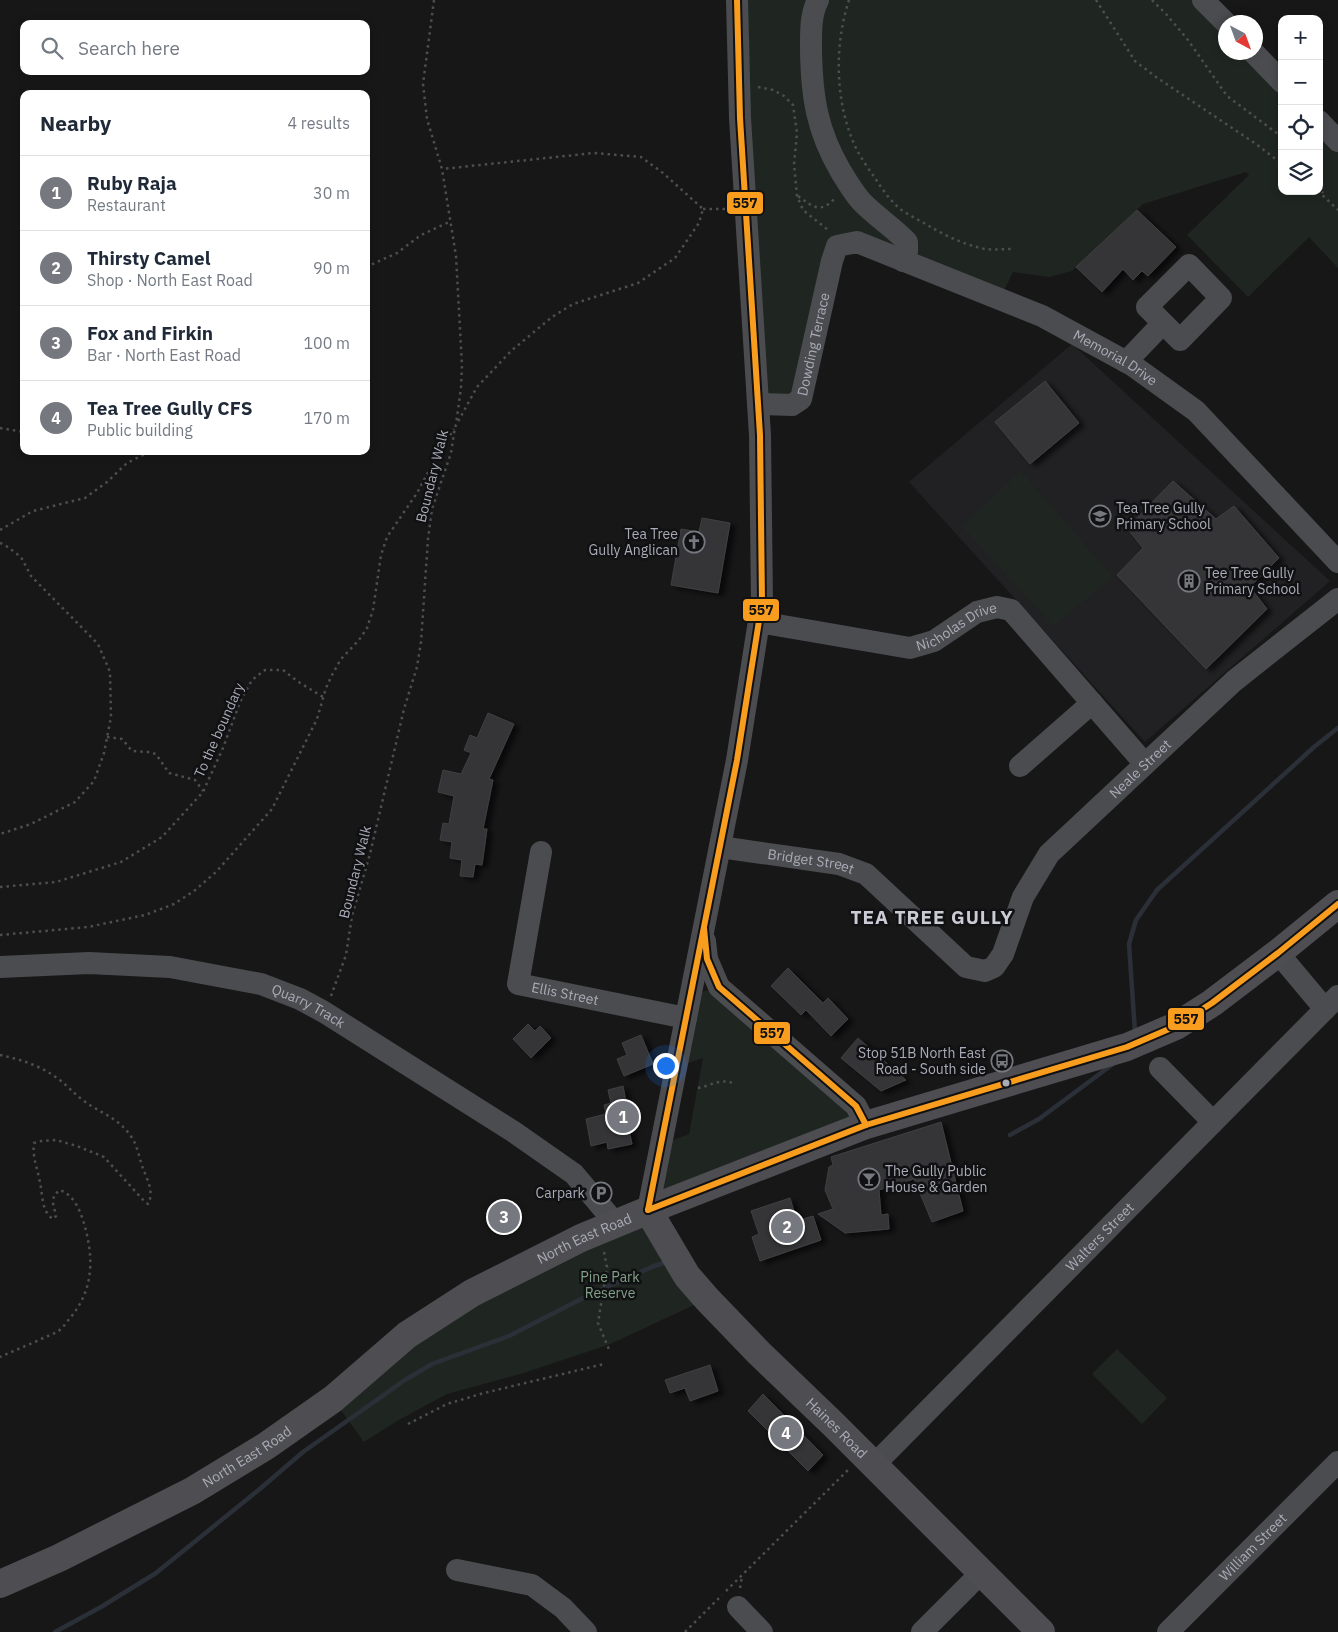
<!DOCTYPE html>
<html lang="en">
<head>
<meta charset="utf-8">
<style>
	:root { --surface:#fff; --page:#f2f2f3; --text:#1f2937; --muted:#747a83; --line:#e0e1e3; --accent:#76787f }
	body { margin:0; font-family:"IBM Plex Sans",sans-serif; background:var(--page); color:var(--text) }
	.controls { position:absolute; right:15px; top:15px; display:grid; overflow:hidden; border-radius:10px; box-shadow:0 2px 8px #0003 }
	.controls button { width:45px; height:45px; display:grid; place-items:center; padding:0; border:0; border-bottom:1px solid var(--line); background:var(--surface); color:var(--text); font:25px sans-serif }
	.compass { position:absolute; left:1218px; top:15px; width:45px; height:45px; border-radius:50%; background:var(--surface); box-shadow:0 2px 8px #0003; rotate:139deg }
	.you { position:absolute; left:665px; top:1065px; width:18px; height:18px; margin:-12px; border:4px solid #fff; border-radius:50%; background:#1a73e8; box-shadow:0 0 0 8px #1a73e833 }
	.badge { display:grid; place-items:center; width:32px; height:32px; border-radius:50%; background:var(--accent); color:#fff; font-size:16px; font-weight:700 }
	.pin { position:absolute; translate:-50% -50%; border:2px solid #fff; box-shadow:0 1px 5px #0006 }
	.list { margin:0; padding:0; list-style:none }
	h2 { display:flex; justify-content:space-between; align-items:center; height:65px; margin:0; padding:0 20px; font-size:21px }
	h2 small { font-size:16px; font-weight:400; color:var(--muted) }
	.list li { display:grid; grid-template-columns:32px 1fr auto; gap:15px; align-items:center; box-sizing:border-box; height:75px; padding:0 20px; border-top:1px solid var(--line) }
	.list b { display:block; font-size:19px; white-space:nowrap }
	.list p { margin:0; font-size:16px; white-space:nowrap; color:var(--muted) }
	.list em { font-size:16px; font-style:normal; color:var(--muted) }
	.icon { flex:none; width:28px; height:28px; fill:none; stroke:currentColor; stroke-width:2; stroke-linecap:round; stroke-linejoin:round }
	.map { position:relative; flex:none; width:1338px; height:1632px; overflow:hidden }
	.search { position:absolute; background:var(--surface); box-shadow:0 2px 8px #0003; left:20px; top:20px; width:350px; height:55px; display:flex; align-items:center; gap:12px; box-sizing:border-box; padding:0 18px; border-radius:10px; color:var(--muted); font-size:19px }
	.panel { position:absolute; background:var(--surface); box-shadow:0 2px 8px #0003; left:20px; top:90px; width:350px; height:365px; border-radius:10px }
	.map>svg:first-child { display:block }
	.built { fill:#212123 }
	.green { fill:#1f2621 }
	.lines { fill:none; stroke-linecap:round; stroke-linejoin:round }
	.stream { stroke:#2b3038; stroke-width:4.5 }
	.building { fill:#353537; stroke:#404043; filter:url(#shadow) }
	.path { stroke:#4d4e51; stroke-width:2.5; stroke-dasharray:2.5 4; stroke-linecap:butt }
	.minor { stroke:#4b4c50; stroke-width:22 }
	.major { stroke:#4e4e52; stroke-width:28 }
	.bus-1-casing { stroke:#111113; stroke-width:10 }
	.bus-1 { stroke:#f99d1e; stroke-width:6 }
	.bus-dot { fill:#a9acb7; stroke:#111113; stroke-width:2 }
	.labels { text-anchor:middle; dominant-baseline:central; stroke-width:5; stroke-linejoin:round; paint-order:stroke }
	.street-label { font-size:14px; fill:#a9acb7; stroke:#111113 }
	.poi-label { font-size:14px; fill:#a9acb7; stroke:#111113; text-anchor:start }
	.park-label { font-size:14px; fill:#81a187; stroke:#111113 }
	.district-label { font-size:19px; font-weight:bold; letter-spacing:1px; fill:#cacbd4; stroke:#111113 }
	.line-badge { stroke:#111113; stroke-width:2 }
	.pale-badge-label { font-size:14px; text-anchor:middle; font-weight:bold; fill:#111 }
</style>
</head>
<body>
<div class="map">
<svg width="1338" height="1632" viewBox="0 0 1338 1632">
	<defs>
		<filter id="shadow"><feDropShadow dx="5.5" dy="3" stdDeviation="2.5" flood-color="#0009"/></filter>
	</defs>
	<rect width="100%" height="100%" fill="#171717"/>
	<polygon class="built" points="1072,344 1330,581 1145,742 909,482"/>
	<g class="green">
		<polygon points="740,0 1203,0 1225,23 1226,52 1253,53 1282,82 1282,191 1319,191 1319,121 1338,141 1338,268 1309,237 1248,297 1187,235 1249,175 1246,172 1143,204 1072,271 1049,277 1013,272 1000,299 837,246 801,399 758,404"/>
		<polygon points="1021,471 1113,577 1053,626 962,526"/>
		<polygon points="719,987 866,1125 648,1210 707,1299 608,1345 524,1373 447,1394 397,1421 364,1442 333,1399 407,1335 648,1210 661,1145 689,1134 703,1058 676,1067 691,995"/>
		<polygon points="1117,1349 1167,1398 1142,1424 1092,1374"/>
	</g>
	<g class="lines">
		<g class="stream">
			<polyline points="1135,1032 1129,944 1136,920 1157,890 1314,747 1338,728"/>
			<polyline points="1010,1135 1039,1119 1113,1064"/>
			<polyline points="55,1632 101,1607 156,1573 261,1488 303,1452 405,1380 432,1364 509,1336 589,1295 654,1266 664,1263"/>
		</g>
	</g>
	<g class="building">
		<polygon points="1137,210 1176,247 1148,276 1142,271 1133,280 1123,269 1102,292 1076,267"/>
		<polygon points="1045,381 1079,423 1030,464 995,422"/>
		<polygon points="1173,481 1216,519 1234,506 1279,558 1250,587 1267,609 1206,669 1117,575 1143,548 1127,528"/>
		<polygon points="702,518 730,523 718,593 671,585 681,529 699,532"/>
		<polygon points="488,713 514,724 489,779 493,780 483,829 487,829 482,865 475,864 473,877 460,876 462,860 450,858 452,842 440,840 443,823 449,824 454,796 438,792 443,770 461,774 471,753 464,750 470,735 477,738"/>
		<polygon points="788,968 823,1003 828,998 848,1019 831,1036 806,1010 801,1015 771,986"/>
		<polygon points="528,1024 535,1031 540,1026 551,1038 531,1058 513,1039"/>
		<polygon points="641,1035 653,1064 624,1076 617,1059 627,1055 622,1043"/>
		<polygon points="858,1038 906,1080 881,1091 841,1058"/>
		<polygon points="623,1086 627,1107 624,1108 632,1144 608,1149 607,1142 591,1146 586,1119 606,1114 604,1105 611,1103 608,1090"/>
		<polygon points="941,1122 963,1211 932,1222 914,1179 879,1190 881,1215 888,1214 889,1229 845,1233 818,1214 833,1209 825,1190 829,1167 833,1165 831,1157"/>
		<polygon points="790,1198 797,1221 813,1216 821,1240 760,1261 752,1237 759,1234 751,1211"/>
		<polygon points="710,1365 718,1391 690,1401 685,1388 670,1393 665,1380"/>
		<polygon points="763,1394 823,1455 808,1471 748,1411"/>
	</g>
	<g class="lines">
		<g class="path">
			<polyline points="434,0 423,84 427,119 442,169 456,256 462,366 461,388 456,424"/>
			<path d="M 849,0 C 834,46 835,102 855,146 C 860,157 868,168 875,178 C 882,189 890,200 899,208 C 908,215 919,220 929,226 C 946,236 965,245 985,249 C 994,250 1003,249 1012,249"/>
			<polyline points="1096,0 1135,61 1156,77 1256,144 1282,164"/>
			<polyline points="1152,0 1166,14 1188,40 1227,96 1282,137"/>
			<polyline points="758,87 773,90 784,96 793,105 797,133 794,164 797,196 803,210 828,230"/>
			<polyline points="1319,186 1323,193"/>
			<polyline points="1318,191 1338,210"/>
			<path d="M 798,196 C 813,207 821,214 835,198"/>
			<polyline points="703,209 729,209"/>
			<polyline points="366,267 397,253 421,235 451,221"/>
			<polyline points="0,428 24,432"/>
			<polyline points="0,530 33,511 85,498 107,482 127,463 151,451"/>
			<polyline points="0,543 5,545 21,557 31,576 98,644 110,672 111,717 104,753 94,781 75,802 31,824 0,834"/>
			<polyline points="107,737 122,739 132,751 148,752 156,754 169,773 195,780 203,791"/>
			<polyline points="0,887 56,882 121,862 162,837 203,792 223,748 240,702 252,680 265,670 283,670 297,681 323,697"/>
			<polyline points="0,935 88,927 145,915 174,904 194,891 216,872 272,809 317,719 326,688 332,675 341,659 359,640 367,628 373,610 381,555 387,537 417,493 440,450 454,429"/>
			<polyline points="331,996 346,955 352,916 370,854 404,709 417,667 421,642 428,539 432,509 451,453 455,427 477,387 511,351 552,317 573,304 638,283 675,258 699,223 703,209 663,173 641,157 594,153 442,169"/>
			<path d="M 0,1055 C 20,1059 41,1066 57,1078 C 67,1085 74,1094 84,1101 C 99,1112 118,1118 130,1135 C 138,1145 139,1159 144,1171 C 148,1181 154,1193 148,1204 L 145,1202 L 104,1157 L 77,1146 L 56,1140 L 41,1141 L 34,1143 C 32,1158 38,1169 40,1183 C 43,1195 41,1211 53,1219 L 56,1216 L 53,1203 L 54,1195 L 60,1190 C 76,1196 82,1215 86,1231 C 94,1263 92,1292 70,1318 C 66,1323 62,1329 57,1332 C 51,1335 45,1337 39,1340 C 26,1346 13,1351 0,1357"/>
			<path d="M 698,1088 C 710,1086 723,1077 734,1084"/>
			<polyline points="604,1252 607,1267 598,1323 610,1352"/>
			<polyline points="408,1424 447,1404 484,1393 604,1364"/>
			<polyline points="740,1588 742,1576"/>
			<polyline points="726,1591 848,1470"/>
			<polyline points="685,1632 722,1595"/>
		</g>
		<g class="minor">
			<path d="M 818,0 C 810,15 811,35 811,52 C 812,98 817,130 840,170 C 846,180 853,192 861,201 C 875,216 893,227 907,242 L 907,251 L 903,261"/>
			<polyline points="1203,0 1226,23"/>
			<polyline points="1253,52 1282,82"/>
			<polyline points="1319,121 1338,141"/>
			<polyline points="1126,362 1163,323 1180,340 1221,298 1189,265 1147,307 1163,323"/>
			<path id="s1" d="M 758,404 L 792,405 L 801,399 L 832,261 L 837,246 L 857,242 L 1042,316 L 1132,365 L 1196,411 L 1338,562"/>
			<path id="s2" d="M 759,622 L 910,648 L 934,641 L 977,612 L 997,607 L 1011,610 L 1145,764"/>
			<polyline points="1020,766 1092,703"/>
			<path id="s3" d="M 720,847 L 839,864 L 866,874 L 966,967 L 985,971 L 994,967 L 1003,954 L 1023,897 L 1049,854 L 1234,681 L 1338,599"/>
			<path id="s4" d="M 541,852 L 518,984 L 686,1018"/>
			<polyline points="705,941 707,959 719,987 856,1106 866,1125"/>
			<polyline points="1278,953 1325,1009"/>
			<path id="s5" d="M 0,967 L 89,963 L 170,967 L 261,984 L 300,999 L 324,1012 L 514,1132 L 574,1174 L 616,1224"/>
			<polyline points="1160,1068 1213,1122"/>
			<polyline points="648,1210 737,760 762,602 760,435 740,118 737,0"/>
			<path id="s6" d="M 874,1465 L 1338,996"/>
			<polyline points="457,1570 532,1585 563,1608 586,1632"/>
			<polyline points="738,1607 762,1632"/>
			<polyline points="922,1632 981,1573"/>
			<path id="s7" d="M 1168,1632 L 1338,1462"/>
		</g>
		<g class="major">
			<path id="s8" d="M 648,1210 L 687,1276 L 707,1299 L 759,1353 L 834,1425 L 1041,1632"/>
			<path id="s9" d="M 0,1584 L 59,1558 L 192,1491 L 266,1446 L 333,1399 L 407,1335 L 472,1293 L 581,1238 L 656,1207 L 866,1125 L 1127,1047 L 1176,1026 L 1212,1003 L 1278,953 L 1338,904"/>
		</g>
		<g class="bus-1-casing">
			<g id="bus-1">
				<polyline points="704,928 707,959 719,987 856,1106 866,1125"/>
				<polyline points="648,1210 737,760 762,602 760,435 740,118 737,0"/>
				<polyline points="648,1210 866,1125 1127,1047 1176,1026 1212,1003 1278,953 1338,904"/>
			</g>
		</g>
		<use href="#bus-1" class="bus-1"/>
	</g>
	<defs>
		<g id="school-ring" transform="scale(1.125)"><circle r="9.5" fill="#111113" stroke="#76787f" stroke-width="1.5"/><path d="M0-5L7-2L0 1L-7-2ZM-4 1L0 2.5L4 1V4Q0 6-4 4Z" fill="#76787f"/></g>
		<g id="church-ring" transform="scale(1.125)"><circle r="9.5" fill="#111113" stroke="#76787f" stroke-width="1.5"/><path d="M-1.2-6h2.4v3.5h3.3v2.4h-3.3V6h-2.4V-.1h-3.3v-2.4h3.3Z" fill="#76787f"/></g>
		<g id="building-ring" transform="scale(1.125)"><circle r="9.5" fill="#111113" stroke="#76787f" stroke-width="1.5"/><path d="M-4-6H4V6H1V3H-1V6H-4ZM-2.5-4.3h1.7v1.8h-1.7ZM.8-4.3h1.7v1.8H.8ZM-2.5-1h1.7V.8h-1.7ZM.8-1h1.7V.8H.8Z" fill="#76787f"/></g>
		<g id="bus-ring" transform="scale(1.125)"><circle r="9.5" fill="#111113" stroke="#76787f" stroke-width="1.5"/><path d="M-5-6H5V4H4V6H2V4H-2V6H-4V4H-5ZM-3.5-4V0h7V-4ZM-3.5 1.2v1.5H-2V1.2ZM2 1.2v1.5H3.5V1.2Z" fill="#76787f"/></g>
		<g id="bar-ring" transform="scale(1.125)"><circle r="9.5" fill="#111113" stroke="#76787f" stroke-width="1.5"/><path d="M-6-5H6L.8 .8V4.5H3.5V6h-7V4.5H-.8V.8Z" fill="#76787f"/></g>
		<g id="parking-ring" transform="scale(1.125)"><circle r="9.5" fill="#111113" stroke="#76787f" stroke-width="1.5"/><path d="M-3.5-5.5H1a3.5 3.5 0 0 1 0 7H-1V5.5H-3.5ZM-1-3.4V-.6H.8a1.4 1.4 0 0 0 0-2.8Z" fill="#76787f"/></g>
	</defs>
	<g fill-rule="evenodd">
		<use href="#school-ring" x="1100" y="516"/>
		<use href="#church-ring" x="694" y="542"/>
		<use href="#building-ring" x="1189" y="581"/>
		<use href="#bus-ring" x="1002" y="1061"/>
		<use href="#bar-ring" x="869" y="1179"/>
		<use href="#parking-ring" x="601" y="1193"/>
	</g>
	<circle class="bus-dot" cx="1006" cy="1083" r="4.5"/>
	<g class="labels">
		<g class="street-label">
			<text stroke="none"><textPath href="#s1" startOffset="101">Dowding Terrace</textPath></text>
			<text stroke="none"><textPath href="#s1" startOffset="506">Memorial Drive</textPath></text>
			<text transform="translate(432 476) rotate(-76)">Boundary Walk</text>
			<text stroke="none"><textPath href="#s2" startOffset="205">Nicholas Drive</textPath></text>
			<text transform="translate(219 730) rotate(-66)">To the boundary</text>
			<text stroke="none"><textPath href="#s3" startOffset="566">Neale Street</textPath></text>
			<text stroke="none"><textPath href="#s3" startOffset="92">Bridget Street</textPath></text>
			<text transform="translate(355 872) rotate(-76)">Boundary Walk</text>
			<text stroke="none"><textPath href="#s4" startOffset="182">Ellis Street</textPath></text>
			<text stroke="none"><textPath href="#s5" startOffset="315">Quarry Track</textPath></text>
			<text stroke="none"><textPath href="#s6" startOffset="321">Walters Street</textPath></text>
			<text stroke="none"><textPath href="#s9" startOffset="682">North East Road</textPath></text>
			<text stroke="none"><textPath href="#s8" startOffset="290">Haines Road</textPath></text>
			<text stroke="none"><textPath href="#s9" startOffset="278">North East Road</textPath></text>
			<text stroke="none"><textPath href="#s7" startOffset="120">William Street</textPath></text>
		</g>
		<g class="poi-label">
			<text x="1116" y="508">Tea Tree Gully<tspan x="1116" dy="16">Primary School</tspan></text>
			<text x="678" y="534" text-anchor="end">Tea Tree<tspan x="678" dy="16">Gully Anglican</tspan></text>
			<text x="1205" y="573">Tee Tree Gully<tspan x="1205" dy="16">Primary School</tspan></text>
			<text x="986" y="1053" text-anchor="end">Stop 51B North East<tspan x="986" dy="16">Road - South side</tspan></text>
			<text x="885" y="1171">The Gully Public<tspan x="885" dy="16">House &amp; Garden</tspan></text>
			<text x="585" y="1193" text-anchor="end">Carpark</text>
		</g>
		<g class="park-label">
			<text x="610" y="1277">Pine Park<tspan x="610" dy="16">Reserve</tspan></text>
		</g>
		<g class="district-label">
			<text x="932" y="917">TEA TREE GULLY</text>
		</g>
	</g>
	<g class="line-badge">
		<rect x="726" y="191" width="38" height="24" rx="5" fill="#f99d1e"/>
		<rect x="742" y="598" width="38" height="24" rx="5" fill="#f99d1e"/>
		<rect x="1167" y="1007" width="38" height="24" rx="5" fill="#f99d1e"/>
		<rect x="753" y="1021" width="38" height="24" rx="5" fill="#f99d1e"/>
	</g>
	<g class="pale-badge-label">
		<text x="745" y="208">557</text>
		<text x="761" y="615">557</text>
		<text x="1186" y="1024">557</text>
		<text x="772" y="1038">557</text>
	</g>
</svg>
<div class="controls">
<button>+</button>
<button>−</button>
<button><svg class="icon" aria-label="locate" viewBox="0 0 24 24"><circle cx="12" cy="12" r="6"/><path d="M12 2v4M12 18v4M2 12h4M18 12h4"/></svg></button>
<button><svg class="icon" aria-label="layers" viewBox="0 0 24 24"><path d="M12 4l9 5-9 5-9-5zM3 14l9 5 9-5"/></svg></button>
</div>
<svg class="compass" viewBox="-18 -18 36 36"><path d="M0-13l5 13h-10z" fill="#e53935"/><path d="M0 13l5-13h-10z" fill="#747a83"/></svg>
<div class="you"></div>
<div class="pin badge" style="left:623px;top:1117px">1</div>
<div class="pin badge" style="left:787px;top:1227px">2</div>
<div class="pin badge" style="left:504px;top:1217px">3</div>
<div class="pin badge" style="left:786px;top:1433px">4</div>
<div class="search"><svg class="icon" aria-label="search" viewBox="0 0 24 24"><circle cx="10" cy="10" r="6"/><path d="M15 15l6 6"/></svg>Search here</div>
<section class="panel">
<h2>Nearby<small>4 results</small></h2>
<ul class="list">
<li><span class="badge">1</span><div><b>Ruby Raja</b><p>Restaurant</p></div><em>30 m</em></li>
<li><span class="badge">2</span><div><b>Thirsty Camel</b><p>Shop · North East Road</p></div><em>90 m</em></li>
<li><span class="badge">3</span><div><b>Fox and Firkin</b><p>Bar · North East Road</p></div><em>100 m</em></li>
<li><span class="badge">4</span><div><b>Tea Tree Gully CFS</b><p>Public building</p></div><em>170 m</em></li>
</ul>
</section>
</div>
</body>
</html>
